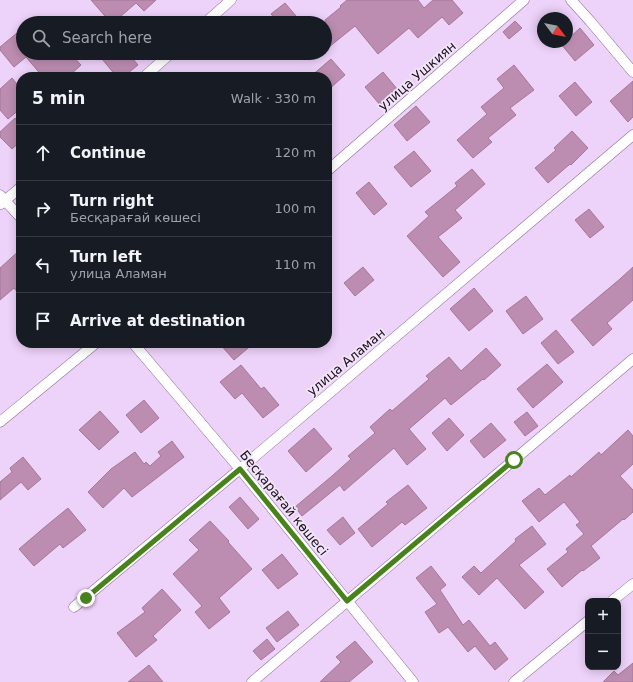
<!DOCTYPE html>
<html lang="en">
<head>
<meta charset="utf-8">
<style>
	:root { --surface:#171b24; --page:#242831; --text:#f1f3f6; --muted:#9ea1a6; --line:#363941 }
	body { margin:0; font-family:"DejaVu Sans",sans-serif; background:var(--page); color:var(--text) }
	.controls { position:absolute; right:12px; bottom:12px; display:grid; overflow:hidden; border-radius:8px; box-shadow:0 2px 10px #0003 }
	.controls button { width:36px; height:36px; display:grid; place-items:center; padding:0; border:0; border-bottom:1px solid var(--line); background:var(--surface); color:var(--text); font:20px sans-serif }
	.compass { position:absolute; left:537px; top:12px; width:36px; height:36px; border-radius:50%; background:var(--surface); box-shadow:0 2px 10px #0003; rotate:122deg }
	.stop { position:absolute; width:12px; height:12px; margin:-9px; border:3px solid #48821d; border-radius:50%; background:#fff }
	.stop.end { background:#48821d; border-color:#fff; box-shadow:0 1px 4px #0008 }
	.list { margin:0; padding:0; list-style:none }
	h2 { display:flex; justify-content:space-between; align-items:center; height:52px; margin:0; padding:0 16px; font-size:17px }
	h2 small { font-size:13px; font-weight:400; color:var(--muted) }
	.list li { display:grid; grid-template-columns:26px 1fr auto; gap:12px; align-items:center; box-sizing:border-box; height:56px; padding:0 16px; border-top:1px solid var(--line) }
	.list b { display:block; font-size:15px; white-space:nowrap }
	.list p { margin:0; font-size:13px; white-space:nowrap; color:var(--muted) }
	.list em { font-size:13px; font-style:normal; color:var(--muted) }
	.icon { flex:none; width:22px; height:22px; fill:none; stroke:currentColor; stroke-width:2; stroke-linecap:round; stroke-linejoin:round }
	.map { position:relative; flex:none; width:633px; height:682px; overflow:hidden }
	.search { position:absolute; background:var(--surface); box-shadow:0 2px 10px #0003; left:16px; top:16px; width:316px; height:44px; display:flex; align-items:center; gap:10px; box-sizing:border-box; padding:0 14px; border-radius:22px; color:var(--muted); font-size:15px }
	.panel { position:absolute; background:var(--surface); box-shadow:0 2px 10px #0003; left:16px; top:72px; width:316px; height:276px; border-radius:16px }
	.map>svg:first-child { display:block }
	.building { fill:#bc8db1; stroke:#a5779a }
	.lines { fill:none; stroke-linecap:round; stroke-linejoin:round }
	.street-casing { stroke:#8c6d99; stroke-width:11 }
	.street { stroke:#fff; stroke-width:10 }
	.route { stroke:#48821d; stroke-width:5 }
	.labels { text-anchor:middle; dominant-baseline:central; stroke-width:3.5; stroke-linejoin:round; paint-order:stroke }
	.street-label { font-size:13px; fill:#1a0e1f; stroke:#f2e5f8 }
</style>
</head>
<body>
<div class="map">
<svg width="633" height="682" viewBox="0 0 633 682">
	<rect width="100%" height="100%" fill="#edd2f9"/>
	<g class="building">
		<polygon points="91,0 156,0 144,11 136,3 113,23 111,23"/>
		<polygon points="347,0 418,0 424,8 433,0 452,0 463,13 449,25 442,17 418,38 409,28 378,54 355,26 329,47 325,41 325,20 341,7 340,6"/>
		<polygon points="285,3 302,23 279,23 271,14"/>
		<polygon points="515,21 522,28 509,39 503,32"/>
		<polygon points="23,28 23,53 70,53 81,65 68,77 43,77 26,57 14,67 0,50 0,47"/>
		<polygon points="580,28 594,45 575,61 561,44 564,42 567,42 567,40"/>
		<polygon points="97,53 128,53 138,65 123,77 117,77"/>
		<polygon points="331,59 345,75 327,91 327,77 310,77"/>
		<polygon points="514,65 534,90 510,108 516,115 488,138 492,142 473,158 457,140 487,114 481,107 504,88 497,79"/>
		<polygon points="383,72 398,90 380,105 365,87"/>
		<polygon points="12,78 21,89 21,108 8,119 0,110 0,89"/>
		<polygon points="633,81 633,117 628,122 610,101"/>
		<polygon points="575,82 592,102 576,116 559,96"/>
		<polygon points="416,106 430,122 407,141 394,125"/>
		<polygon points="15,118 21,124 21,141 12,149 0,137 0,132"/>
		<polygon points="572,131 588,148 571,165 570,164 548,183 535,168 556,150 554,148"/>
		<polygon points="414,151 431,171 411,187 394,167"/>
		<polygon points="472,169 485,184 455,210 462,218 438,237 460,262 443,277 407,236 429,216 425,212 457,186 455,183"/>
		<polygon points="369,182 387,204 374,215 356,193"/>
		<polygon points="589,209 604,227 590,238 575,220"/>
		<polygon points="21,249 21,296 14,288 0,300 0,268"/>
		<polygon points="363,267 374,280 355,296 344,283"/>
		<polygon points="633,267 633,300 607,323 612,329 593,346 571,320 620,279"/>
		<polygon points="474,288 493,311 469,331 450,309"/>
		<polygon points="526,296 543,319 523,334 506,311"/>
		<polygon points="556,330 574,352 558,364 541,343"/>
		<polygon points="219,343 254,343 234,360"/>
		<polygon points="486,348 501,365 484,380 483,379 451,405 445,398 409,429 426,449 407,465 394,448 344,491 340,485 302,516 295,507 332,476 351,459 348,456 375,433 370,427 390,409 392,411 429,379 426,376 449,357 461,371"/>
		<polygon points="547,364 563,382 533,408 517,389"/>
		<polygon points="241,365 261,389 264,387 279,405 263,418 242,393 235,399 220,382"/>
		<polygon points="144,400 159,418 141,433 126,415"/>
		<polygon points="100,411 119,432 99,450 79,430"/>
		<polygon points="527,412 538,426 525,436 514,422"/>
		<polygon points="449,418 464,435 447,451 432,433"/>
		<polygon points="491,423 506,440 484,458 470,441"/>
		<polygon points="314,428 332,449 306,472 288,451"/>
		<polygon points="628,430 633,436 633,464 620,476 633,490 633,512 624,520 623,519 591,546 600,558 583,571 582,570 562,587 547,569 568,552 566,549 584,534 576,525 580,522 564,502 539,522 522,501 539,488 545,495 570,475 571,477 599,452 601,455"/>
		<polygon points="172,441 184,457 132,497 124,488 103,508 88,492 111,469 135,452 144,464 146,462 150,466 161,456 158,452"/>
		<polygon points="23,457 41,479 28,490 21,482 0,500 0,482 12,472 10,468"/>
		<polygon points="408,485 427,508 405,525 402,522 372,547 358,529 388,504 386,502"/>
		<polygon points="240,497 259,519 248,529 229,507"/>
		<polygon points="68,508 86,530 63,548 60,544 34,566 19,549 46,526"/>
		<polygon points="343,517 355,533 340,545 327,530"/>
		<polygon points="210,521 229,541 228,542 252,569 219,598 230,612 209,629 195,612 202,606 173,574 199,550 189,540"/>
		<polygon points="532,526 546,544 519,565 544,592 525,609 497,578 479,595 462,577 474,566 481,573 516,541 515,539"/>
		<polygon points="282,554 298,574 278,589 262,570"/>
		<polygon points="431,566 446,585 440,590 463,625 469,620 490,646 495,642 508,659 495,670 475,646 468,652 448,627 439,633 425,612 437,604 416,578"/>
		<polygon points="162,589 181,610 153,636 157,640 136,657 117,633 145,612 142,608"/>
		<polygon points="288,611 299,625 277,642 266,628"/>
		<polygon points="267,639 275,649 261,660 253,651"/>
		<polygon points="355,641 373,662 349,682 320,682 341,662 336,657"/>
		<polygon points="633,663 633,682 603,682 614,671 618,675"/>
		<polygon points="149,665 163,682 128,682"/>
	</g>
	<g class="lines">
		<g class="street-casing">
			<g id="street">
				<polyline points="571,0 590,21 633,72"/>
				<polyline points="205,23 231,0"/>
				<polyline points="144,77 171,53"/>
				<polyline points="327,171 524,0"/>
				<polyline points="0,195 21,218"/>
				<polyline points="1,204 21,187"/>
				<polyline points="133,343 240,469 413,682"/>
				<polyline points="0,422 96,343"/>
				<polyline points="612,601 633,584"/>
				<polyline points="74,607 240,469 633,135"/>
				<polyline points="252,682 633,359"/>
				<polyline points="514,682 588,621"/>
			</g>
		</g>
		<use href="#street" class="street"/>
	</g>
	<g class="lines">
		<polyline class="route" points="86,598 240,469 347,601 514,460"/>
	</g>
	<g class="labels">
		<g class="street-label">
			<text transform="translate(417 76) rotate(-41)">улица Ушкиян</text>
			<text transform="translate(346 362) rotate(-40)">улица Аламан</text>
			<text transform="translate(284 503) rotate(51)">Бесқарағай көшесі</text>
		</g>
	</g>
</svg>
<div class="controls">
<button>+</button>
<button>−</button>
</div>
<svg class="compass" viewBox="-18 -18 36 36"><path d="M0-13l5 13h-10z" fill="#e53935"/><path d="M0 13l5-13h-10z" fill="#9ea1a6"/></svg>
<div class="stop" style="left:514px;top:460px"></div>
<div class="stop end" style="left:86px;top:598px"></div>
<div class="search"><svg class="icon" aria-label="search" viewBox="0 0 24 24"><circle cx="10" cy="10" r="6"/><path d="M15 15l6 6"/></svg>Search here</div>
<section class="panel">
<h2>5 min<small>Walk · 330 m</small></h2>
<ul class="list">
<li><svg class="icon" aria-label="ahead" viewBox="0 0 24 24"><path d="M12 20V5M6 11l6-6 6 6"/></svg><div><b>Continue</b></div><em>120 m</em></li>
<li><svg class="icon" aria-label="right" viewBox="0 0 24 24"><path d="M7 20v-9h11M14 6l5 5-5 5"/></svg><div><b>Turn right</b><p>Бесқарағай көшесі</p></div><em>100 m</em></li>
<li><svg class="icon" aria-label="left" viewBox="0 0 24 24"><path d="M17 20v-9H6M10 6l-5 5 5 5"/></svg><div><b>Turn left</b><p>улица Аламан</p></div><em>110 m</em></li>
<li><svg class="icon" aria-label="arrive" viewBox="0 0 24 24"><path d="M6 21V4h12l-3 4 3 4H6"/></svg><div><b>Arrive at destination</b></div></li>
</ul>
</section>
</div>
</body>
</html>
